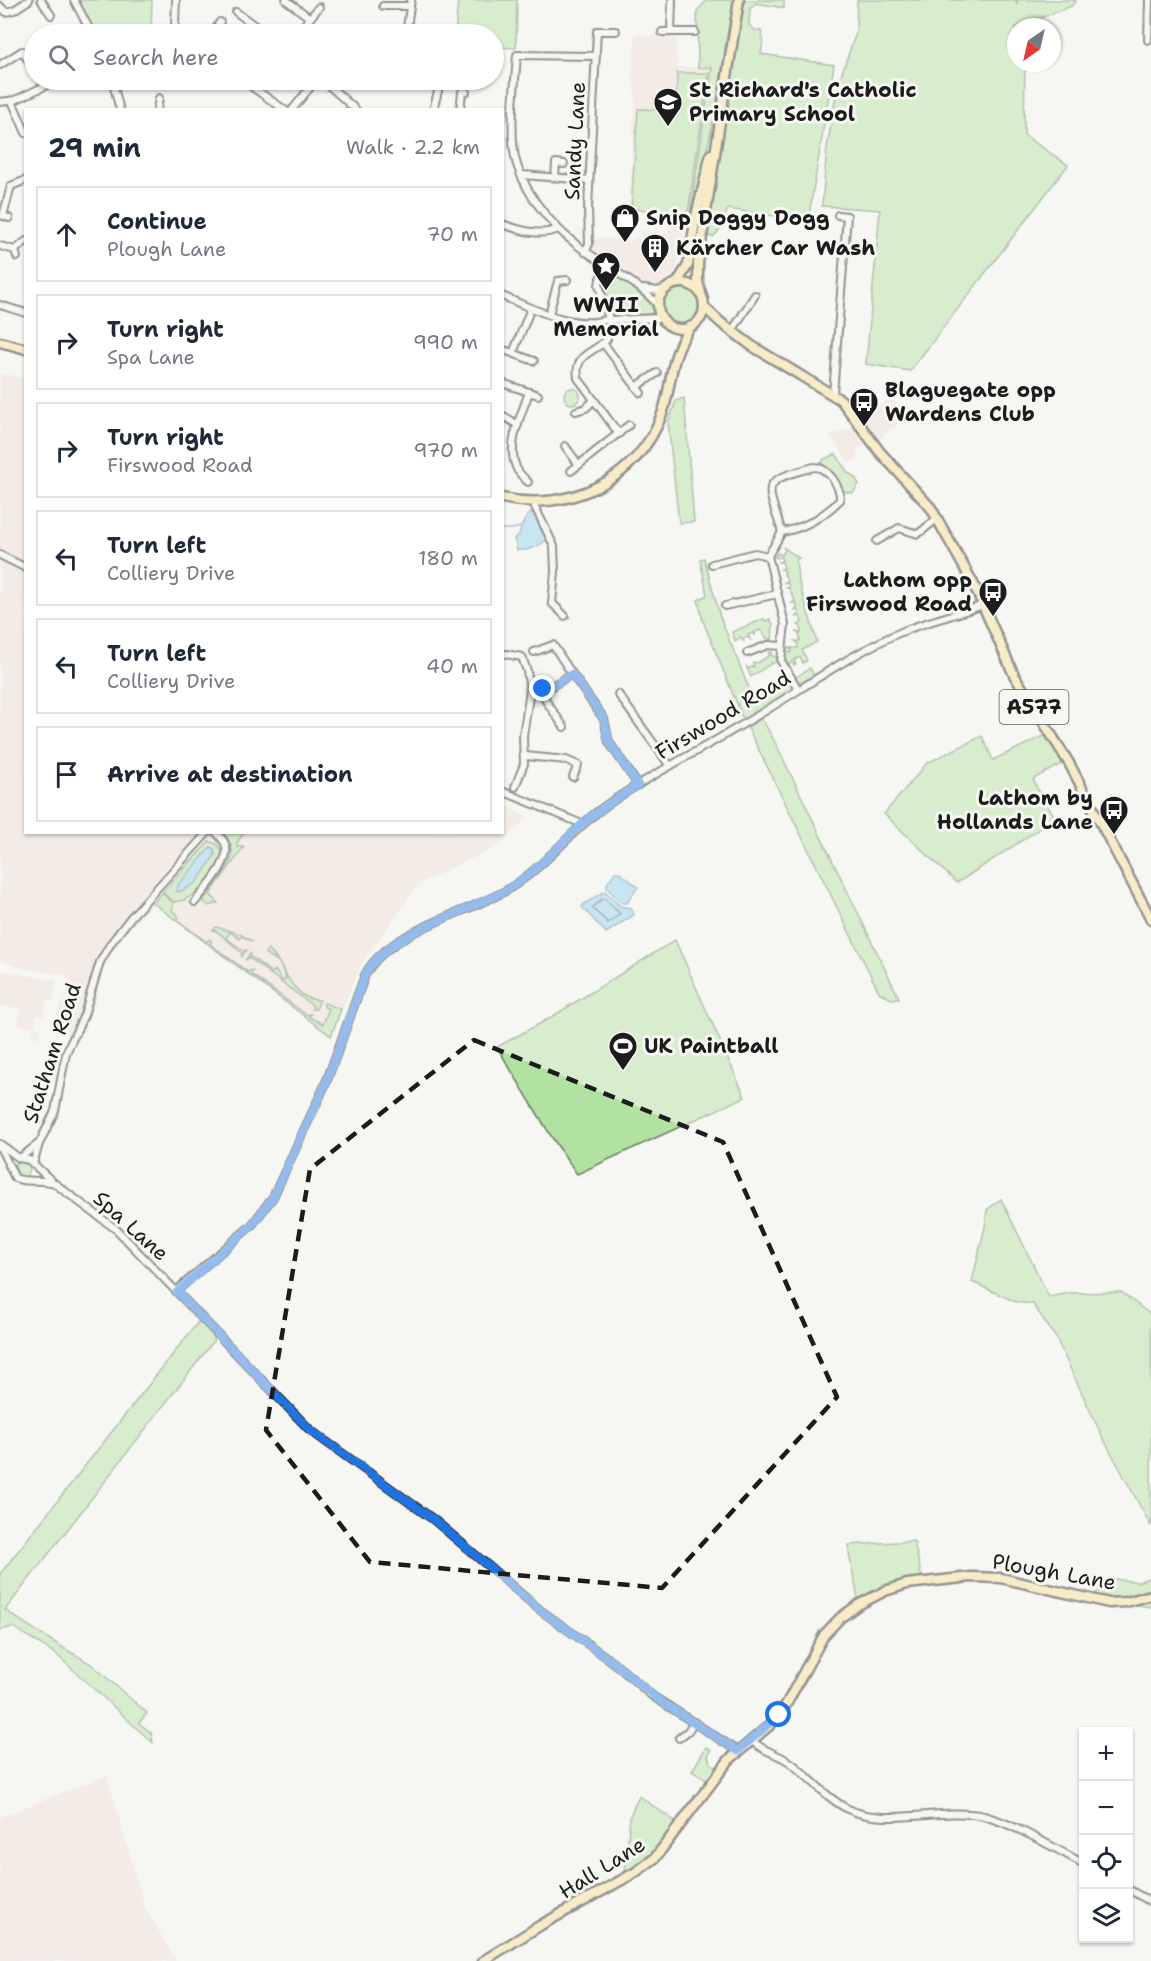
<!DOCTYPE html>
<html lang="en">
<head>
<meta charset="utf-8">
<style>
	:root { --surface:#fff; --page:#f2f2f3; --text:#1f2937; --muted:#747a83; --line:#e0e1e3 }
	body { margin:0; font-family:"Shantell Sans",sans-serif; background:var(--page); color:var(--text) }
	.controls { position:absolute; right:18px; bottom:18px; display:grid; overflow:hidden; border-radius:0px; box-shadow:0 2px 4px #0004 }
	.controls button { width:54px; height:54px; display:grid; place-items:center; padding:0; border:0; border-bottom:2px solid var(--line); background:var(--surface); color:var(--text); font:30px sans-serif }
	.compass { position:absolute; left:1007px; top:18px; width:54px; height:54px; border-radius:50%; background:var(--surface); box-shadow:0 2px 4px #0004; rotate:214deg }
	.stop { position:absolute; width:18px; height:18px; margin:-14px; border:4px solid #1a73e8; border-radius:50%; background:#fff }
	.stop.end { background:#1a73e8; border-color:#fff; box-shadow:0 2px 6px #0008 }
	.list { margin:0; padding:0; list-style:none }
	h2 { display:flex; justify-content:space-between; align-items:center; height:78px; margin:0; padding:0 24px; font-size:26px }
	h2 small { font-size:20px; font-weight:400; color:var(--muted) }
	.list li { display:grid; grid-template-columns:39px 1fr auto; gap:18px; align-items:center; box-sizing:border-box; height:96px; margin:0 12px 12px; padding:0 12px; border:2px solid var(--line); border-radius:0px }
	.list b { display:block; font-size:22px; white-space:nowrap }
	.list p { margin:0; font-size:20px; white-space:nowrap; color:var(--muted) }
	.list em { font-size:20px; font-style:normal; color:var(--muted) }
	.icon { flex:none; width:33px; height:33px; fill:none; stroke:currentColor; stroke-width:2; stroke-linecap:round; stroke-linejoin:round }
	.map { position:relative; flex:none; width:1151px; height:1961px; overflow:hidden }
	.search { position:absolute; background:var(--surface); box-shadow:0 2px 4px #0004; left:24px; top:24px; width:480px; height:66px; display:flex; align-items:center; gap:15px; box-sizing:border-box; padding:0 21px; border-radius:33px; color:var(--muted); font-size:22px }
	.panel { position:absolute; background:var(--surface); box-shadow:0 2px 4px #0004; left:24px; top:108px; width:480px; height:726px; border-radius:0px }
	.map>svg:first-child { display:block }
	.built { fill:#f0dfd8 }
	.green { fill:#b2e2a2; stroke:#677f5f; stroke-width:1.5; fill-rule:evenodd }
	.water { fill:#91d0f2; stroke:#62889c; stroke-width:1.5 }
	.lines { fill:none; stroke-linecap:round; stroke-linejoin:round }
	.shore { stroke:#4b6472; stroke-width:1.5 }
	.stream { stroke:#62889c; stroke-width:1.5 }
	.minor-casing { stroke:#1c1c1c; stroke-width:10 }
	.major-casing { stroke:#1c1c1c; stroke-width:13 }
	.minor { stroke:#f6f6f2; stroke-width:6 }
	.major { stroke:#fadf96; stroke-width:8 }
	.route { stroke:#1a73e8; stroke-width:8 }
	.marked { fill:none; stroke:#1c1c1c; stroke-width:4.5; stroke-dasharray:12 8; stroke-linejoin:round }
	.labels { text-anchor:middle; dominant-baseline:central; stroke-width:6; stroke-linejoin:round; paint-order:stroke }
	.shield { fill:#f6f6f2; stroke:#5d5d5c; stroke-width:1.5 }
	.shield-label { font-size:20px; font-weight:bold; fill:#1c1c1c }
	.poi-label { font-size:21px; font-weight:bold; fill:#1c1c1c; stroke:#f6f6f2; text-anchor:start }
	.street-label { font-size:21px; fill:#1c1c1c; stroke:#f6f6f2 }
</style>
</head>
<body>
<div class="map">
<svg width="1151" height="1961" viewBox="0 0 1151 1961">
	<rect width="100%" height="100%" fill="#f6f6f2"/>
	<filter id="ink" filterUnits="userSpaceOnUse"><feTurbulence type="fractalNoise" baseFrequency=".0167" numOctaves="2"/><feDisplacementMap in="SourceGraphic" scale="12" xChannelSelector="R" yChannelSelector="G"/><feConvolveMatrix kernelMatrix="1 2 1 2 8 2 1 2 1" color-interpolation-filters="sRGB"/></filter>
	<g filter="url(#ink)">
		<g class="built">
			<polygon points="635,35 676,36 678,67 712,67 690,212 686,214 629,210 635,95 632,77"/>
			<polygon points="672,222 685,225 676,271 662,285 643,284 593,249 593,237 632,240 635,237 639,237 641,230 667,233"/>
			<polygon points="0,373 25,378 26,832 502,832 503,804 528,818 498,846 420,883 361,964 331,1036 153,904 126,933 113,950 103,970 94,1005 79,1040 68,1035 64,1027 53,1025 59,1007 71,990 71,982 69,978 64,975 20,968 0,960"/>
			<polygon points="892,397 908,416 871,446 864,446 857,452 858,458 850,463 829,435 855,427 850,419 871,411"/>
			<polygon points="0,971 57,980 53,1001 46,1000 44,1016 36,1016 34,1026 42,1029 40,1037 32,1036 34,1027 18,1024 20,1009 0,1006"/>
			<polygon points="107,1775 145,1907 176,1961 0,1961 0,1817"/>
		</g>
		<g class="green">
			<polygon points="79,0 152,0 151,33 154,34 96,34"/>
			<polygon points="458,0 517,0 516,48 494,47 494,34 455,34"/>
			<path d="M 707,0 L 734,0 C 726,34 723,67 717,102 C 710,139 700,175 694,212 L 690,218 L 685,219 L 686,214 L 690,212 L 712,67 L 698,68 L 697,11 Z"/>
			<polygon points="744,0 784,0 784,8 756,3 750,9 749,25 755,30 761,31 763,40 761,54 834,65 808,221 728,209 718,232 713,237 709,236 706,230 725,103 731,92 730,76"/>
			<polygon points="857,0 1016,0 1017,5 1017,0 1076,0 1072,6 1016,27 1016,63 1025,64 1024,135 1068,165 910,371 866,364 880,210 822,206 827,148 838,84 856,33"/>
			<polygon points="677,73 709,73 688,212 631,209 638,109 676,110"/>
			<path d="M 611,274 C 626,284 645,293 654,309 L 651,314 L 616,316 C 607,309 601,288 604,278 Z"/>
			<circle cx="682" cy="308" r="19"/>
			<circle cx="572" cy="396" r="8"/>
			<polygon points="684,398 694,522 679,523 668,423 676,401"/>
			<polygon points="836,454 848,473 854,476 859,484 853,493 842,491 826,467 821,464 824,459"/>
			<polygon points="783,547 799,558 796,560 798,579 817,642 802,650 807,661 803,663 800,657 794,660 796,664 794,665 792,662 789,664 794,675 786,662 785,651 791,653 792,650 786,648 798,648 798,643 795,641 800,641 800,635 796,632 801,633 801,626 798,625 802,622 800,616 795,617 799,614 797,609 794,610 797,608 796,603 792,603 795,601 789,588 786,588 789,587 787,582 783,583 787,581 785,575 783,575 785,574 784,570 781,569 784,568 782,562 777,562 782,561 781,557 776,558 775,556 778,553 782,555 785,550"/>
			<polygon points="704,558 720,617 752,696 758,693 762,700 789,681 792,687 791,690 744,721 703,621 698,600 707,595 700,559"/>
			<polygon points="764,619 765,621 770,619 773,624 772,640 766,638 761,630 755,632 755,636 754,633 748,635 750,639 747,637 743,639 744,642 741,637 735,641 732,632"/>
			<polygon points="768,652 772,652 772,656 778,657 782,669 777,662 772,663 751,677 746,666 748,669 754,666 753,663 759,662 770,655"/>
			<polygon points="810,668 814,676 803,683 798,681 795,678"/>
			<polygon points="761,717 777,746 899,998 891,999 879,992 747,726"/>
			<polygon points="1046,735 1064,763 1033,779 1042,798 1056,818 957,883 884,814 927,763 982,736 993,760"/>
			<path d="M 224,833 L 244,833 L 236,844 L 237,847 L 244,847 L 210,894 L 218,903 L 209,906 L 204,902 L 204,899 C 210,893 214,886 219,879 C 232,862 239,853 224,833 Z"/>
			<path d="M 209,841 L 217,844 L 222,851 C 221,869 200,893 184,900 C 181,901 178,901 174,902 L 165,895 L 164,891 L 207,844 L 209,843 ZM 211,847 L 214,849 L 215,855 L 196,883 L 179,892 L 177,891 L 178,885 Z"/>
			<polygon points="163,892 165,896 174,903 172,910 179,917 177,920 207,942 209,939 212,941 210,944 248,972 251,970 253,971 251,974 307,1015 311,1014 309,1017 323,1024 329,1009 324,1007 324,1003 341,1009 331,1036 153,903"/>
			<path d="M 216,927 L 240,934 L 253,942 L 242,936 L 240,939 L 230,932 L 226,938 L 244,951 L 247,950 L 241,957 L 242,953 C 232,946 222,932 213,930 Z"/>
			<polygon points="675,940 745,1097 577,1174 551,1136 497,1047 550,1018"/>
			<path d="M 268,949 C 285,963 291,1001 320,1000 L 316,1009 L 312,1009 L 313,1006 L 249,958 L 245,960 L 251,953 L 250,956 L 272,973 L 275,970 L 282,981 L 286,979 L 279,962 L 265,953 Z"/>
			<circle cx="22" cy="1169" r="8"/>
			<polygon points="1001,1199 1049,1297 1070,1293 1121,1292 1151,1315 1151,1526 1102,1436 1056,1338 1033,1304 1016,1302 972,1282 985,1227 987,1210"/>
			<polygon points="199,1321 214,1336 213,1342 5,1610 47,1638 91,1664 147,1713 139,1723 151,1733 153,1743 56,1654 13,1627 0,1630 0,1574"/>
			<polygon points="914,1541 922,1579 859,1603 849,1554 849,1545"/>
			<polygon points="1151,1577 1151,1607 1093,1599 1095,1594 1115,1579 1138,1582"/>
			<polygon points="706,1747 711,1750 708,1755 710,1763 719,1769 709,1782 692,1771"/>
			<polygon points="639,1796 679,1824 651,1857 625,1873 630,1816"/>
		</g>
		<g class="water">
			<path d="M 533,511 L 547,540 C 537,547 530,551 517,550 L 514,538 L 519,535 C 521,525 525,517 533,511 Z"/>
			<polygon points="211,847 214,849 215,855 196,883 179,892 177,891 178,885"/>
			<polygon points="615,872 619,872 638,887 627,903 622,903 607,888 607,884"/>
			<polygon points="605,891 620,906 631,908 634,915 606,933 582,907 584,904"/>
		</g>
		<g class="lines">
			<polygon class="shore" points="605,899 620,914 608,923 592,908 602,899"/>
			<polyline class="stream" points="502,529 512,529 520,527"/>
			<g class="minor-casing">
				<g id="minor">
					<polyline points="41,0 51,15"/>
					<polyline points="74,0 92,34"/>
					<polyline points="286,0 310,18"/>
					<polyline points="0,6 6,12 14,10 29,0"/>
					<polyline points="383,6 410,6"/>
					<polyline points="236,12 266,34"/>
					<polyline points="662,32 695,32"/>
					<polyline points="671,32 672,0"/>
					<polyline points="173,34 175,25 176,0"/>
					<polyline points="212,34 220,22"/>
					<polyline points="297,34 319,7"/>
					<polyline points="351,34 352,34"/>
					<polyline points="406,34 411,0"/>
					<polyline points="1148,40 1149,0"/>
					<path d="M 596,56 L 517,55 C 515,86 508,137 517,165 C 529,201 557,232 588,253 C 612,270 638,283 658,305"/>
					<polyline points="0,65 22,51 34,69"/>
					<polyline points="112,80 120,110"/>
					<polyline points="242,80 285,110"/>
					<polyline points="323,80 356,110"/>
					<polyline points="382,80 388,85"/>
					<polyline points="255,88 261,80"/>
					<polyline points="12,101 26,133"/>
					<polyline points="0,102 15,100 58,80"/>
					<polyline points="157,110 159,98"/>
					<polyline points="292,110 316,80"/>
					<polyline points="433,110 441,80"/>
					<polyline points="460,110 462,92 466,92"/>
					<polyline points="522,175 589,180"/>
					<polyline points="555,177 556,163 564,164"/>
					<polyline points="9,218 3,216 11,186 26,180"/>
					<path d="M 502,224 C 519,230 541,237 558,229"/>
					<polyline points="0,246 15,250"/>
					<polyline points="585,252 589,244 588,208 597,31 616,31"/>
					<polyline points="17,257 15,250 26,241"/>
					<polyline points="608,267 600,279 599,285 609,319"/>
					<polyline points="644,289 658,291 666,288"/>
					<path d="M 502,296 C 531,308 577,331 608,319"/>
					<polyline points="0,305 26,313"/>
					<polyline points="549,314 558,281 567,280"/>
					<path d="M 610,320 L 607,339 C 594,354 574,352 578,378 L 619,434"/>
					<polyline points="610,320 661,318"/>
					<polyline points="732,331 755,295"/>
					<polyline points="603,343 641,393"/>
					<polyline points="504,350 534,361"/>
					<polyline points="513,353 531,308"/>
					<polyline points="502,383 538,395"/>
					<polyline points="636,387 657,373"/>
					<polyline points="833,394 847,216 838,215"/>
					<polyline points="576,411 586,408 593,401"/>
					<polyline points="502,415 518,425"/>
					<polyline points="565,446 579,465"/>
					<path d="M 814,467 C 828,467 841,487 840,500 C 824,516 805,528 782,532 C 766,482 759,482 814,467 Z"/>
					<polyline points="571,471 629,425"/>
					<path d="M 528,482 C 524,478 518,473 516,467 C 506,444 522,414 529,392"/>
					<polyline points="535,507 554,546 555,572 552,603 565,616"/>
					<polyline points="877,541 899,528 918,534 938,518"/>
					<polyline points="0,555 26,568"/>
					<polyline points="768,556 785,624 781,661 798,689"/>
					<polyline points="768,556 782,532"/>
					<polyline points="712,564 755,553 768,556"/>
					<polyline points="725,606 777,594"/>
					<polyline points="534,652 553,645 572,674"/>
					<polyline points="747,653 768,645 782,646"/>
					<polyline points="506,654 522,657 527,671 530,690 523,736 524,764 515,787"/>
					<polyline points="543,689 546,701 564,727"/>
					<polyline points="530,690 547,689 572,674 604,719 609,742 638,785"/>
					<polyline points="618,694 670,766"/>
					<polyline points="763,695 791,677"/>
					<polyline points="526,756 566,760 578,765 573,777"/>
					<polyline points="502,791 582,824"/>
					<path d="M 195,902 C 204,890 233,860 225,844 C 224,840 219,836 216,832"/>
					<polyline points="0,1144 19,1158 29,1160 54,1183 117,1230 310,1430 434,1520 540,1610 613,1662 651,1695 738,1751"/>
					<path d="M 0,1147 L 15,1178 C 25,1183 39,1179 50,1182"/>
					<polyline points="20,1158 38,1144"/>
					<polyline points="33,1164 39,1144 55,1111 66,1053 84,1015 100,962 111,943 131,917 208,832"/>
					<path d="M 176,1291 L 252,1225 L 273,1197 L 326,1083 L 365,975 C 389,930 464,915 507,890 C 546,867 573,827 611,802 C 652,774 697,752 740,726 C 794,695 844,657 901,632 C 927,621 956,615 983,605"/>
					<polyline points="679,1738 688,1731 694,1722"/>
					<path d="M 752,1740 C 762,1752 778,1753 791,1763 C 810,1777 826,1798 848,1809 C 883,1827 939,1808 980,1815 C 1011,1822 1054,1848 1084,1864"/>
					<polyline points="1128,1889 1151,1902"/>
				</g>
			</g>
			<g class="major-casing">
				<g id="major">
					<circle cx="681" cy="306" r="23"/>
					<polyline points="677,283 688,265 696,216 711,154"/>
					<polyline points="701,293 698,282 698,263 739,0"/>
					<polyline points="704,307 720,322 752,346 841,400 880,452 931,508 973,583 1014,675 1069,763 1151,919"/>
					<polyline points="0,342 26,349"/>
					<path d="M 502,498 C 569,513 638,480 662,414 C 670,393 670,368 679,347 C 682,340 686,334 690,327"/>
					<polyline points="483,1961 541,1925 636,1872 655,1858 729,1760 770,1725 782,1712 824,1635 840,1618 858,1605 885,1591 907,1584 971,1577 1001,1578 1109,1603 1126,1602 1151,1595"/>
				</g>
			</g>
			<use href="#minor" class="minor"/>
			<use href="#major" class="major"/>
		</g>
	</g>
	<g class="lines" filter="url(#ink)">
		<path class="route" d="M 543,689 L 556,684 L 572,674 L 604,719 L 609,742 L 638,785 C 619,797 599,809 582,824 C 557,847 534,874 505,891 C 463,914 388,931 365,975 L 326,1083 L 273,1197 L 252,1225 L 177,1292 L 310,1430 L 434,1520 L 540,1610 L 613,1662 L 660,1701 L 738,1751 L 779,1715"/>
	</g>
	<path d="M0 0H1151V1961H0ZM 474,1040 L 723,1142 L 837,1397 L 662,1588 L 370,1562 L 266,1430 L 310,1169 Z" fill="#f6f6f2" fill-opacity=".55" fill-rule="evenodd"/>
	<path class="marked" d="M 474,1040 L 723,1142 L 837,1397 L 662,1588 L 370,1562 L 266,1430 L 310,1169 Z"/>
	<defs>
		<g id="school-pin" transform="scale(1.5)"><path d="M0 17L-7.5 6A9.5 9.5 0 1 1 7.5 6Z" fill="#1c1c1c" stroke="#f6f6f2"/><path d="M0-5L7-2L0 1L-7-2ZM-4 1L0 2.5L4 1V4Q0 6-4 4Z" fill="#fff"/></g>
		<g id="shop-pin" transform="scale(1.5)"><path d="M0 17L-7.5 6A9.5 9.5 0 1 1 7.5 6Z" fill="#1c1c1c" stroke="#f6f6f2"/><path d="M-5-2.5h2.3a2.7 3.5 0 0 1 5.4 0H5L5.5 6h-11ZM-1.5-2.5h3a1.5 2.3 0 0 0-3 0Z" fill="#fff"/></g>
		<g id="building-pin" transform="scale(1.5)"><path d="M0 17L-7.5 6A9.5 9.5 0 1 1 7.5 6Z" fill="#1c1c1c" stroke="#f6f6f2"/><path d="M-4-6H4V6H1V3H-1V6H-4ZM-2.5-4.3h1.7v1.8h-1.7ZM.8-4.3h1.7v1.8H.8ZM-2.5-1h1.7V.8h-1.7ZM.8-1h1.7V.8H.8Z" fill="#fff"/></g>
		<g id="sight-pin" transform="scale(1.5)"><path d="M0 17L-7.5 6A9.5 9.5 0 1 1 7.5 6Z" fill="#1c1c1c" stroke="#f6f6f2"/><path d="M0-6L1.8-2.2L6-1.7L2.9 1.2L3.7 5.4L0 3.3L-3.7 5.4L-2.9 1.2L-6-1.7L-1.8-2.2Z" fill="#fff"/></g>
		<g id="bus-pin" transform="scale(1.5)"><path d="M0 17L-7.5 6A9.5 9.5 0 1 1 7.5 6Z" fill="#1c1c1c" stroke="#f6f6f2"/><path d="M-5-6H5V4H4V6H2V4H-2V6H-4V4H-5ZM-3.5-4V0h7V-4ZM-3.5 1.2v1.5H-2V1.2ZM2 1.2v1.5H3.5V1.2Z" fill="#fff"/></g>
		<g id="stadium-pin" transform="scale(1.5)"><path d="M0 17L-7.5 6A9.5 9.5 0 1 1 7.5 6Z" fill="#1c1c1c" stroke="#f6f6f2"/><path d="M0-5a6.5 5 0 1 0 0 10a6.5 5 0 1 0 0-10ZM-3.5-1.8h7v3.6h-7Z" fill="#fff"/></g>
	</defs>
	<g fill-rule="evenodd">
		<use href="#school-pin" x="668" y="102"/>
		<use href="#shop-pin" x="625" y="218"/>
		<use href="#building-pin" x="655" y="248"/>
		<use href="#sight-pin" x="606" y="266"/>
		<use href="#bus-pin" x="864" y="402"/>
		<use href="#bus-pin" x="993" y="592"/>
		<use href="#bus-pin" x="1114" y="810"/>
		<use href="#stadium-pin" x="623" y="1046"/>
	</g>
	<g class="labels">
		<rect class="shield" x="999.5" y="690" width="69" height="34" rx="4.5"/>
		<g class="shield-label">
			<text x="1034" y="707">A577</text>
		</g>
		<g class="poi-label">
			<text x="689" y="90">St Richard's Catholic<tspan x="689" dy="24">Primary School</tspan></text>
			<text x="646" y="218">Snip Doggy Dogg</text>
			<text x="676" y="248">Kärcher Car Wash</text>
			<text x="606" y="305" text-anchor="middle">WWII<tspan x="606" dy="24">Memorial</tspan></text>
			<text x="885" y="390">Blaguegate opp<tspan x="885" dy="24">Wardens Club</tspan></text>
			<text x="972" y="580" text-anchor="end">Lathom opp<tspan x="972" dy="24">Firswood Road</tspan></text>
			<text x="1093" y="798" text-anchor="end">Lathom by<tspan x="1093" dy="24">Hollands Lane</tspan></text>
			<text x="644" y="1046">UK Paintball</text>
		</g>
		<g class="street-label">
			<text transform="translate(575 141) rotate(-87)">Sandy Lane</text>
			<text transform="translate(723 715) rotate(-31)">Firswood Road</text>
			<text transform="translate(52 1053) rotate(-72)">Statham Road</text>
			<text transform="translate(131 1226) rotate(42)">Spa Lane</text>
			<text transform="translate(1054 1572) rotate(10)">Plough Lane</text>
			<text transform="translate(602 1868) rotate(-32)">Hall Lane</text>
		</g>
	</g>
</svg>
<div class="controls">
<button>+</button>
<button>−</button>
<button><svg class="icon" aria-label="locate" viewBox="0 0 24 24"><circle cx="12" cy="12" r="6"/><path d="M12 2v4M12 18v4M2 12h4M18 12h4"/></svg></button>
<button><svg class="icon" aria-label="layers" viewBox="0 0 24 24"><path d="M12 4l9 5-9 5-9-5zM3 14l9 5 9-5"/></svg></button>
</div>
<svg class="compass" viewBox="-18 -18 36 36"><path d="M0-13l5 13h-10z" fill="#e53935"/><path d="M0 13l5-13h-10z" fill="#747a83"/></svg>
<div class="stop" style="left:779px;top:1715px"></div>
<div class="stop end" style="left:543px;top:689px"></div>
<div class="search"><svg class="icon" aria-label="search" viewBox="0 0 24 24"><circle cx="10" cy="10" r="6"/><path d="M15 15l6 6"/></svg>Search here</div>
<section class="panel">
<h2>29 min<small>Walk · 2.2 km</small></h2>
<ul class="list">
<li><svg class="icon" aria-label="ahead" viewBox="0 0 24 24"><path d="M12 20V5M6 11l6-6 6 6"/></svg><div><b>Continue</b><p>Plough Lane</p></div><em>70 m</em></li>
<li><svg class="icon" aria-label="right" viewBox="0 0 24 24"><path d="M7 20v-9h11M14 6l5 5-5 5"/></svg><div><b>Turn right</b><p>Spa Lane</p></div><em>990 m</em></li>
<li><svg class="icon" aria-label="right" viewBox="0 0 24 24"><path d="M7 20v-9h11M14 6l5 5-5 5"/></svg><div><b>Turn right</b><p>Firswood Road</p></div><em>970 m</em></li>
<li><svg class="icon" aria-label="left" viewBox="0 0 24 24"><path d="M17 20v-9H6M10 6l-5 5 5 5"/></svg><div><b>Turn left</b><p>Colliery Drive</p></div><em>180 m</em></li>
<li><svg class="icon" aria-label="left" viewBox="0 0 24 24"><path d="M17 20v-9H6M10 6l-5 5 5 5"/></svg><div><b>Turn left</b><p>Colliery Drive</p></div><em>40 m</em></li>
<li><svg class="icon" aria-label="arrive" viewBox="0 0 24 24"><path d="M6 21V4h12l-3 4 3 4H6"/></svg><div><b>Arrive at destination</b></div></li>
</ul>
</section>
</div>
</body>
</html>
